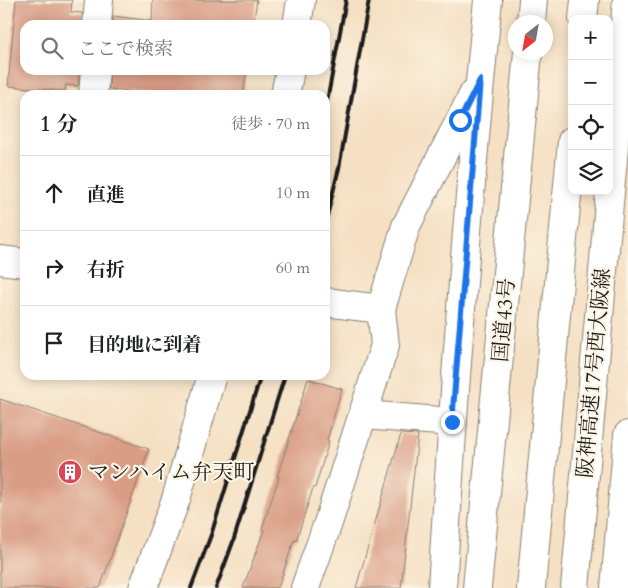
<!DOCTYPE html>
<html lang="ja">
<head>
<meta charset="utf-8">
<style>
	:root { --surface:#fff; --page:#f2f2f2; --text:#202124; --muted:#757577; --line:#e0e0e0 }
	body { margin:0; font-family:Cardo,"Noto Serif JP",serif; background:var(--page); color:var(--text) }
	.controls { position:absolute; right:15px; top:15px; display:grid; overflow:hidden; border-radius:10px; box-shadow:0 2px 12px #0003 }
	.controls button { width:45px; height:45px; display:grid; place-items:center; padding:0; border:0; border-bottom:1px solid var(--line); background:var(--surface); color:var(--text); font:25px sans-serif }
	.compass { position:absolute; left:508px; top:15px; width:45px; height:45px; border-radius:50%; background:var(--surface); box-shadow:0 2px 12px #0003; rotate:211deg }
	.stop { position:absolute; width:15px; height:15px; margin:-11px; border:4px solid #1a73e8; border-radius:50%; background:#fff }
	.stop.end { background:#1a73e8; border-color:#fff; box-shadow:0 1px 5px #0008 }
	.list { margin:0; padding:0; list-style:none }
	h2 { display:flex; justify-content:space-between; align-items:center; height:65px; margin:0; padding:0 20px; font-size:21px }
	h2 small { font-size:16px; font-weight:400; color:var(--muted) }
	.list li { display:grid; grid-template-columns:32px 1fr auto; gap:15px; align-items:center; box-sizing:border-box; height:75px; padding:0 20px; border-top:1px solid var(--line) }
	.list b { display:block; font-size:19px; white-space:nowrap }
	.list em { font-size:16px; font-style:normal; color:var(--muted) }
	.icon { flex:none; width:28px; height:28px; fill:none; stroke:currentColor; stroke-width:2; stroke-linecap:round; stroke-linejoin:round }
	.map { position:relative; flex:none; width:628px; height:588px; overflow:hidden }
	.search { position:absolute; background:var(--surface); box-shadow:0 2px 12px #0003; left:20px; top:20px; width:310px; height:55px; display:flex; align-items:center; gap:12px; box-sizing:border-box; padding:0 18px; border-radius:15px; color:var(--muted); font-size:19px }
	.panel { position:absolute; background:var(--surface); box-shadow:0 2px 12px #0003; left:20px; top:90px; width:310px; height:290px; border-radius:15px }
	.map>svg:first-child { display:block }
	.building { fill:#d99c84 }
	.lines { fill:none; stroke-linecap:round; stroke-linejoin:round }
	.minor-casing { stroke:#887e70; stroke-width:30 }
	.highway-casing { stroke:#887e70; stroke-width:30 }
	.minor { stroke:#fff; stroke-width:28 }
	.highway { stroke:#fff; stroke-width:28 }
	.rail { stroke:#1c1c1c; stroke-width:4 }
	.route { stroke:#1a73e8; stroke-width:6 }
	.labels { text-anchor:middle; dominant-baseline:central; stroke-width:4.5; stroke-linejoin:round; paint-order:stroke }
	.street-label { font-size:21px; fill:#1c1c1c; stroke:#fcf5e5 }
	.poi-label { font-size:21px; fill:#1c1c1c; stroke:#fcf5e5; text-anchor:start }
</style>
</head>
<body>
<div class="map">
<svg width="628" height="588" viewBox="0 0 628 588">
	<rect width="100%" height="100%" fill="#fcf5e5"/>
	<filter id="ink" filterUnits="userSpaceOnUse"><feTurbulence type="fractalNoise" baseFrequency=".02" numOctaves="2"/><feDisplacementMap in="SourceGraphic" scale="10" xChannelSelector="R" yChannelSelector="G"/><feConvolveMatrix kernelMatrix="1 2 1 2 8 2 1 2 1" color-interpolation-filters="sRGB"/></filter>
	<filter id="wash" filterUnits="userSpaceOnUse"><feTurbulence type="fractalNoise" baseFrequency=".0096" numOctaves="4" result="noise"/><feDisplacementMap in="SourceGraphic" scale="20" xChannelSelector="R" yChannelSelector="G"/><feGaussianBlur stdDeviation="1.12" result="paint"/><feColorMatrix in="noise" values="0 0 0 0 0 0 0 0 0 0 0 0 0 0 0 0 0 1.4 0 .05"/><feComposite in="paint" operator="in"/></filter>
	<g filter="url(#wash)">
		<rect width="100%" height="100%" fill="#f5e0c3"/>
		<g id="blocks">
			<g class="building">
				<polygon points="16,0 72,0 71,12 82,13 82,25 25,25 25,70 79,70 78,86 66,85 65,91 8,86"/>
				<polygon points="153,0 257,0 253,25 113,25 113,16 152,21"/>
				<polygon points="110,70 247,70 243,95 165,95 109,89"/>
				<polygon points="308,379 342,389 327,440 329,441 315,488 313,488 296,541 294,540 278,588 243,588 264,530 262,529 279,477 277,477"/>
				<polygon points="0,399 149,449 100,588 0,588"/>
				<polygon points="401,434 418,435 401,588 356,588"/>
			</g>
		</g>
	</g>
	<g filter="url(#ink)">
		<use href="#blocks" fill-opacity="0" stroke="#887e70" stroke-width="1"/>
		<g class="lines">
			<g class="minor-casing">
				<g id="minor">
					<polyline points="97,25 99,0"/>
					<polyline points="297,25 301,0"/>
					<polyline points="93,95 95,70"/>
					<polyline points="285,95 290,70"/>
					<polyline points="0,260 25,263"/>
					<polyline points="381,309 406,226 474,93"/>
					<polyline points="364,415 452,422"/>
					<polyline points="143,588 176,499 212,375"/>
					<polyline points="305,588 328,523 385,345 381,309 325,302"/>
					<path d="M 442,588 C 454,392 468,196 488,0"/>
				</g>
			</g>
			<g class="highway-casing">
				<g id="highway">
					<polyline points="583,19 585,0"/>
					<polyline points="531,22 533,0"/>
					<polyline points="477,588 528,52"/>
					<polyline points="531,588 572,141"/>
					<polyline points="575,588 627,0"/>
					<polyline points="615,588 628,435"/>
				</g>
			</g>
			<use href="#minor" class="minor"/>
			<use href="#highway" class="highway"/>
			<g class="rail">
				<polyline points="325,112 346,0"/>
				<polyline points="325,224 339,168 369,0"/>
				<polyline points="191,588 211,535 261,375"/>
				<polyline points="216,588 233,542 285,375"/>
			</g>
		</g>
	</g>
	<g class="lines" filter="url(#ink)">
		<polyline class="route" points="452,422 480,80 460,120"/>
	</g>
	<defs>
		<g id="building-disc" transform="scale(1.25)"><circle r="9.5" fill="#d1495b" stroke="#fcf5e5"/><path d="M-4-6H4V6H1V3H-1V6H-4ZM-2.5-4.3h1.7v1.8h-1.7ZM.8-4.3h1.7v1.8H.8ZM-2.5-1h1.7V.8h-1.7ZM.8-1h1.7V.8H.8Z" fill="#fff"/></g>
	</defs>
	<g fill-rule="evenodd">
		<use href="#building-disc" x="70" y="472"/>
	</g>
	<g class="labels">
		<g class="street-label">
			<text transform="translate(504 320) rotate(-85)">国道43号</text>
			<text transform="translate(594 373) rotate(-85)">阪神高速17号西大阪線</text>
		</g>
		<g class="poi-label">
			<text x="88" y="472">マンハイム弁天町</text>
		</g>
	</g>
</svg>
<div class="controls">
<button>+</button>
<button>−</button>
<button><svg class="icon" aria-label="locate" viewBox="0 0 24 24"><circle cx="12" cy="12" r="6"/><path d="M12 2v4M12 18v4M2 12h4M18 12h4"/></svg></button>
<button><svg class="icon" aria-label="layers" viewBox="0 0 24 24"><path d="M12 4l9 5-9 5-9-5zM3 14l9 5 9-5"/></svg></button>
</div>
<svg class="compass" viewBox="-18 -18 36 36"><path d="M0-13l5 13h-10z" fill="#e53935"/><path d="M0 13l5-13h-10z" fill="#757577"/></svg>
<div class="stop" style="left:460px;top:120px"></div>
<div class="stop end" style="left:452px;top:422px"></div>
<div class="search"><svg class="icon" aria-label="search" viewBox="0 0 24 24"><circle cx="10" cy="10" r="6"/><path d="M15 15l6 6"/></svg>ここで検索</div>
<section class="panel">
<h2>1 分<small>徒歩 · 70 m</small></h2>
<ul class="list">
<li><svg class="icon" aria-label="ahead" viewBox="0 0 24 24"><path d="M12 20V5M6 11l6-6 6 6"/></svg><div><b>直進</b></div><em>10 m</em></li>
<li><svg class="icon" aria-label="right" viewBox="0 0 24 24"><path d="M7 20v-9h11M14 6l5 5-5 5"/></svg><div><b>右折</b></div><em>60 m</em></li>
<li><svg class="icon" aria-label="arrive" viewBox="0 0 24 24"><path d="M6 21V4h12l-3 4 3 4H6"/></svg><div><b>目的地に到着</b></div></li>
</ul>
</section>
</div>
</body>
</html>
